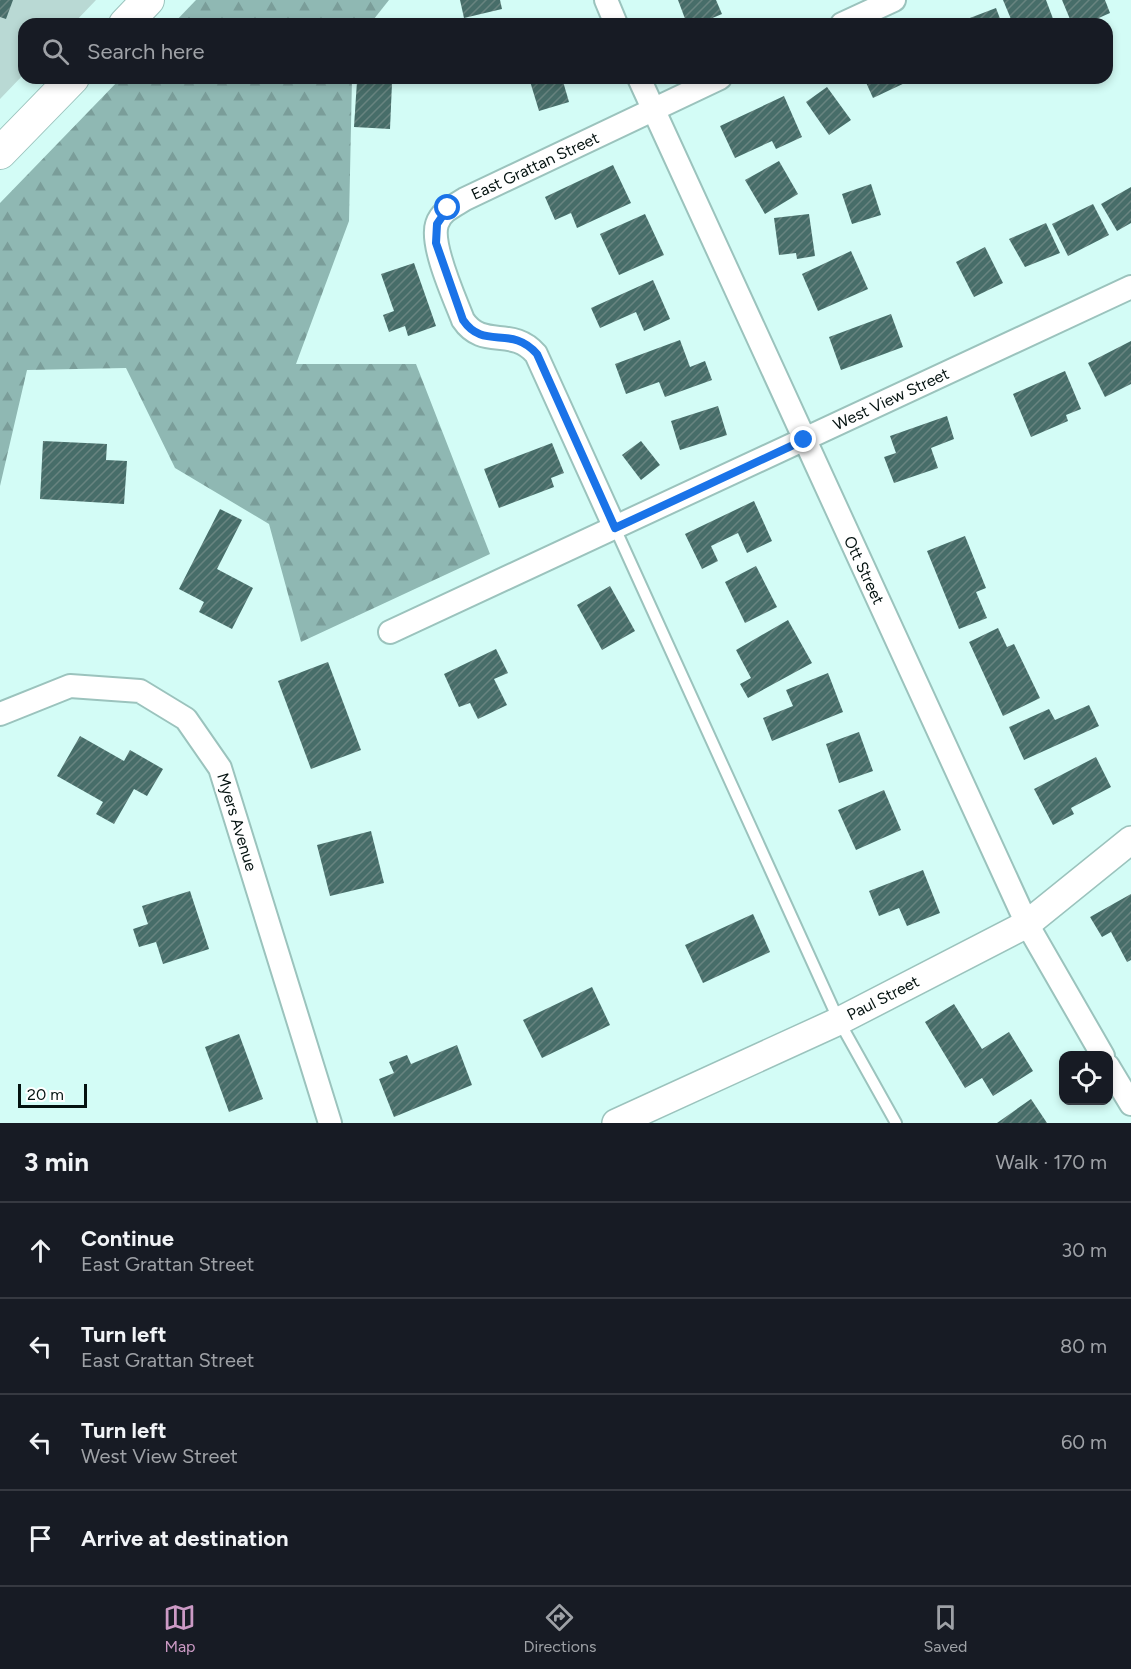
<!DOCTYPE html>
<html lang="en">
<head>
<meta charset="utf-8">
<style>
	:root { --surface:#171b24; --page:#20242c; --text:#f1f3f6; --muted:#9ea1a6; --line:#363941; --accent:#cc9ac5 }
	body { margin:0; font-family:Figtree,sans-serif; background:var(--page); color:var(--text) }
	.controls { position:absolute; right:18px; bottom:18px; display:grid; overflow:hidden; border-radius:12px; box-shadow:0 3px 9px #0003 }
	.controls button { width:54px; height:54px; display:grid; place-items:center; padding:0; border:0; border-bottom:2px solid var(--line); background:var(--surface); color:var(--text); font:30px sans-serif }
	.scale { position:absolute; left:18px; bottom:15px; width:69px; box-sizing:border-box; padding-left:6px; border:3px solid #041210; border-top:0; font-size:16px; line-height:21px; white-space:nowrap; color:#041210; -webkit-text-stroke:4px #fff; paint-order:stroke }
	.stop { position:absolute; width:18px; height:18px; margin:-14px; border:4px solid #1a73e8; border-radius:50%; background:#fff }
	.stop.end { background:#1a73e8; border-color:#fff; box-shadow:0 2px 6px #0008 }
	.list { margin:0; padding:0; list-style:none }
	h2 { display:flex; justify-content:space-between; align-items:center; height:78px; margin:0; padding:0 24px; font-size:26px }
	h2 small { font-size:20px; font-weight:400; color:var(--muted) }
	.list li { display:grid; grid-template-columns:39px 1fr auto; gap:18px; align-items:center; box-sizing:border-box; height:96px; padding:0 24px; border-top:2px solid var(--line) }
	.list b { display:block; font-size:22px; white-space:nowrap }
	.list p { margin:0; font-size:20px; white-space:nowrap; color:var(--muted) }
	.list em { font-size:20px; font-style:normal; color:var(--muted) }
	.icon { flex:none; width:33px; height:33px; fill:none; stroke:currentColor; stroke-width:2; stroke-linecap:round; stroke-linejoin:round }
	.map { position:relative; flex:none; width:1131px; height:1123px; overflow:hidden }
	.search { position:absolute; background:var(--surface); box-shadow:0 3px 9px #0003; left:18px; right:18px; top:18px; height:66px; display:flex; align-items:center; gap:15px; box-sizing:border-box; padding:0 21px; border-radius:18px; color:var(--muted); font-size:22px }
	.sheet { height:462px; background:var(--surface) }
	nav { display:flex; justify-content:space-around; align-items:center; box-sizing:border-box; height:84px; border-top:2px solid var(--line); background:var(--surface); font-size:16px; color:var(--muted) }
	nav a { display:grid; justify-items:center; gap:3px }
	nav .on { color:var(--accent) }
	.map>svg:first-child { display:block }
	.green { fill:#b9d9d4 }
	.forest { fill:url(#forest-firs) }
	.building { fill:url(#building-hatch) }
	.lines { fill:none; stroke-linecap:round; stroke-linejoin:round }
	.service-casing { stroke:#9bc3bd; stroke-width:14 }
	.minor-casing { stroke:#9bc3bd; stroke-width:26 }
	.tertiary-casing { stroke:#9bc3bd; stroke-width:30 }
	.secondary-casing { stroke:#9bc3bd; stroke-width:34 }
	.service { stroke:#fff; stroke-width:10 }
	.minor { stroke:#fff; stroke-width:22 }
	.tertiary { stroke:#fff; stroke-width:27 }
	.secondary { stroke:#fff; stroke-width:32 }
	.route { stroke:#1a73e8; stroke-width:8 }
	.labels { text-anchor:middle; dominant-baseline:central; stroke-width:5; stroke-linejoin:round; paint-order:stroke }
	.street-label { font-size:16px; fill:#041210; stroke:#fff }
</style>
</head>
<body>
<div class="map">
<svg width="1131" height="1123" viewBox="0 0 1131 1123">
	<defs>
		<pattern id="forest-firs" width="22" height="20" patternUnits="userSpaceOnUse" patternTransform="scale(1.5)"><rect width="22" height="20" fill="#8fb8b3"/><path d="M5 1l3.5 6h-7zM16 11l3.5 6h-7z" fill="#7a9d99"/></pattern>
		<pattern id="building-hatch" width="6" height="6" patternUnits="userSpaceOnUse" patternTransform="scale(1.5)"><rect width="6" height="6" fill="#476d69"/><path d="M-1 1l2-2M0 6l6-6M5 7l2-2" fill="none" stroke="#688480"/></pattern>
	</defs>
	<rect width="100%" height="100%" fill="#d3fcf6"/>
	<polygon class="green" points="0,0 96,0 73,24 24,24 24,74 0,99"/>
	<g class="forest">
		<polygon points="196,0 389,0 370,24 173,24"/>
		<polygon points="121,78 352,78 349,221 296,364 416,364 490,554 301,642 269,524 175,468 126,368 27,370 0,486 0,203"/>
	</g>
	<g class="building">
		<polygon points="0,0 13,0 6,19 0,17"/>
		<polygon points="460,0 500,0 502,9 464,18"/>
		<polygon points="678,0 716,0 722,14 698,24 687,24"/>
		<polygon points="1003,0 1046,0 1055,24 1013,24"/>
		<polygon points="1062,0 1105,0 1110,13 1085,24 1072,24"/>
		<polygon points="996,8 1002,24 963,24 962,21"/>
		<polygon points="529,78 562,78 569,102 539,111"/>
		<polygon points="864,78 907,78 909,81 873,98"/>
		<polygon points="926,78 941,78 929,84"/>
		<polygon points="357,81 392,83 390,129 354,127"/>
		<polygon points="827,87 851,120 829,135 806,102"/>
		<polygon points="784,96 802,137 776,149 772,141 735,158 720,126"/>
		<polygon points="779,161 798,194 765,214 745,180"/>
		<polygon points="613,165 631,203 577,228 571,213 555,220 545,197"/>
		<polygon points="871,184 881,215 852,224 842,194"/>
		<polygon points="1131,187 1131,223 1117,231 1101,204"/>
		<polygon points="1093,204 1109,235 1068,256 1052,224"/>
		<polygon points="645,214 664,255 619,275 600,234"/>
		<polygon points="809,214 815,256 797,259 796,253 779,255 774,218"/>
		<polygon points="1046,223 1060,253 1025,267 1009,239"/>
		<polygon points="985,247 1003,283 974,297 956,262"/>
		<polygon points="851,251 868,289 818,311 802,274"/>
		<polygon points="414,263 436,326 408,336 405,326 389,332 383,315 394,311 381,274"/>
		<polygon points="653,280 670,319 644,331 636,312 600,328 591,308"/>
		<polygon points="891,314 903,347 841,370 829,337"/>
		<polygon points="680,340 690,367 705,361 712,380 665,397 659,382 626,394 615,364"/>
		<polygon points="1131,341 1131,384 1105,397 1088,363"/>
		<polygon points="1065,371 1081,409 1066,415 1068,421 1031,437 1013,394"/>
		<polygon points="718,406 727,435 680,450 671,421"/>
		<polygon points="947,416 954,439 931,448 938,468 894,483 884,457 896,453 890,436"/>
		<polygon points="43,441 107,444 106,460 127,461 124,504 40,499"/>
		<polygon points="641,441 660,465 641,480 622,455"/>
		<polygon points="552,443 564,473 551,478 554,487 499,508 484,469"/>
		<polygon points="754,501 772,541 747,553 738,533 711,546 718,561 702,569 685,534"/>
		<polygon points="220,509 242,520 217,569 253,588 232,629 199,612 204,602 179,589"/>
		<polygon points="965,536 986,588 976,592 987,618 959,629 927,551"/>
		<polygon points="756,566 777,607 745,623 725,582"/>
		<polygon points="610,586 635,631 602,650 577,605"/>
		<polygon points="788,620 812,663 748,698 740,684 751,678 736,650"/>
		<polygon points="998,628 1007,647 1014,644 1040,698 1003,716 969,642"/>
		<polygon points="496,649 508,673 494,679 507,705 478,719 470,703 459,707 444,674"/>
		<polygon points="328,662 361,750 311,769 278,681"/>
		<polygon points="828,673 843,712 772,741 763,718 793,706 786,690"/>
		<polygon points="1089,705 1099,726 1024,760 1009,727 1049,709 1055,720"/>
		<polygon points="859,732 873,771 839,783 826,744"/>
		<polygon points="80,736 124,761 130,750 163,769 147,796 134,789 114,824 96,814 103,802 57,776"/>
		<polygon points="1096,757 1111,787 1071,808 1074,814 1053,825 1034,789"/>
		<polygon points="884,790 901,830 856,850 838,810"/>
		<polygon points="371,831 384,883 330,896 317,845"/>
		<polygon points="923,870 940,913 907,926 899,908 879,916 869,891"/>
		<polygon points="190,891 209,949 163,964 156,942 139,947 133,929 148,924 142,906"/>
		<polygon points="1131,894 1131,960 1127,962 1111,932 1102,937 1090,917"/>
		<polygon points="753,914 770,952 703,983 685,945"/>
		<polygon points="592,987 610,1025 542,1058 523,1020"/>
		<polygon points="954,1004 982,1049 1009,1032 1033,1071 993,1096 982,1078 965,1088 925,1022"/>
		<polygon points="239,1034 263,1099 229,1112 205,1047"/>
		<polygon points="457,1045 472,1085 394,1117 379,1079 394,1073 389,1062 407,1055 411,1064"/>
		<polygon points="1031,1099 1047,1123 997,1123"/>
	</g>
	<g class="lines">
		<g class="service-casing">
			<polyline id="service" points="615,528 839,1021 896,1123"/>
		</g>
		<g class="minor-casing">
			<g id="minor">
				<polyline points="606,0 616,24"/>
				<polyline points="842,24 894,0"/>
				<polyline points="639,78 1027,924 1103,1056"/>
				<path d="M 615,528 L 536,354 C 512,326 483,350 463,320 C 455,299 430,245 437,224 C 441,211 454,206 465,199 L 720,78"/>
				<polyline points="390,632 1131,287"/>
				<polyline points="0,714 70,686 140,691 186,719 220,768 330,1123"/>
				<polyline points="1108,1066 1131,1104"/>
			</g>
		</g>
		<g class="tertiary-casing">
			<polyline id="tertiary" points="616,1123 839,1021 1027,924 1131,840"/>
		</g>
		<g class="secondary-casing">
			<g id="secondary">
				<polyline points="125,24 148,0"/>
				<polyline points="0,153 73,78"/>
			</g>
		</g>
		<use href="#service" class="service"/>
		<use href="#minor" class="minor"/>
		<use href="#tertiary" class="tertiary"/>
		<use href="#secondary" class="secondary"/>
	</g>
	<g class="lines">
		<path class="route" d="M 448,208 L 437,224 L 436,243 L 463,320 C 484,351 511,324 537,354 L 615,528 L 804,440"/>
	</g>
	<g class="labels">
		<g class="street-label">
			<text transform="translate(535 166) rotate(-25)">East Grattan Street</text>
			<text transform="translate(891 399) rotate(-25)">West View Street</text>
			<text transform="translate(864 570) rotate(65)">Ott Street</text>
			<text transform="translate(237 822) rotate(73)">Myers Avenue</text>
			<text transform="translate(883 998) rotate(-27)">Paul Street</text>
		</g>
	</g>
</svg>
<div class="controls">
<button><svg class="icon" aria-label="locate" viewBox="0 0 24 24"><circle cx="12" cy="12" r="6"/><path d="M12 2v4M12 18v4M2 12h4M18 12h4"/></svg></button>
</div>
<div class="scale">20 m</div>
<div class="stop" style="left:448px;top:208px"></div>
<div class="stop end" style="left:804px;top:440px"></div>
<div class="search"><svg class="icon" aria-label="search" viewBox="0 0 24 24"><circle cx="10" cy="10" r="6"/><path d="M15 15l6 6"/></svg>Search here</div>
</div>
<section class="sheet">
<h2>3 min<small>Walk · 170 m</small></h2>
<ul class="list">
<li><svg class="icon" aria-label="ahead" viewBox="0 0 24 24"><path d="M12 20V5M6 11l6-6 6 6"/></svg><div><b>Continue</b><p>East Grattan Street</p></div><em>30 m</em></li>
<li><svg class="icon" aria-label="left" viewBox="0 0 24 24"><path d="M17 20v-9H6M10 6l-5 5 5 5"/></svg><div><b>Turn left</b><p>East Grattan Street</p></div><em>80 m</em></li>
<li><svg class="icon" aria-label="left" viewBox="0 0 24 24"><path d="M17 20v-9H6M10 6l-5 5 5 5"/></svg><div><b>Turn left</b><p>West View Street</p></div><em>60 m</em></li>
<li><svg class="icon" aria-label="arrive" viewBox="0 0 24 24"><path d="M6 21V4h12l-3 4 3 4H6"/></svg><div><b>Arrive at destination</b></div></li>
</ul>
</section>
<nav>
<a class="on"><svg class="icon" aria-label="map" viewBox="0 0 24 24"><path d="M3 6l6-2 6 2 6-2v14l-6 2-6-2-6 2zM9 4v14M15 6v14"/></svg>Map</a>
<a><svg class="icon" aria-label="directions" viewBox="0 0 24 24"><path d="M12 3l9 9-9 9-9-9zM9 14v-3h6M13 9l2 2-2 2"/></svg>Directions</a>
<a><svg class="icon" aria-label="saved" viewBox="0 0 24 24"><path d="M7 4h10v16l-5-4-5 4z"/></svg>Saved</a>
</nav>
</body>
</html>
